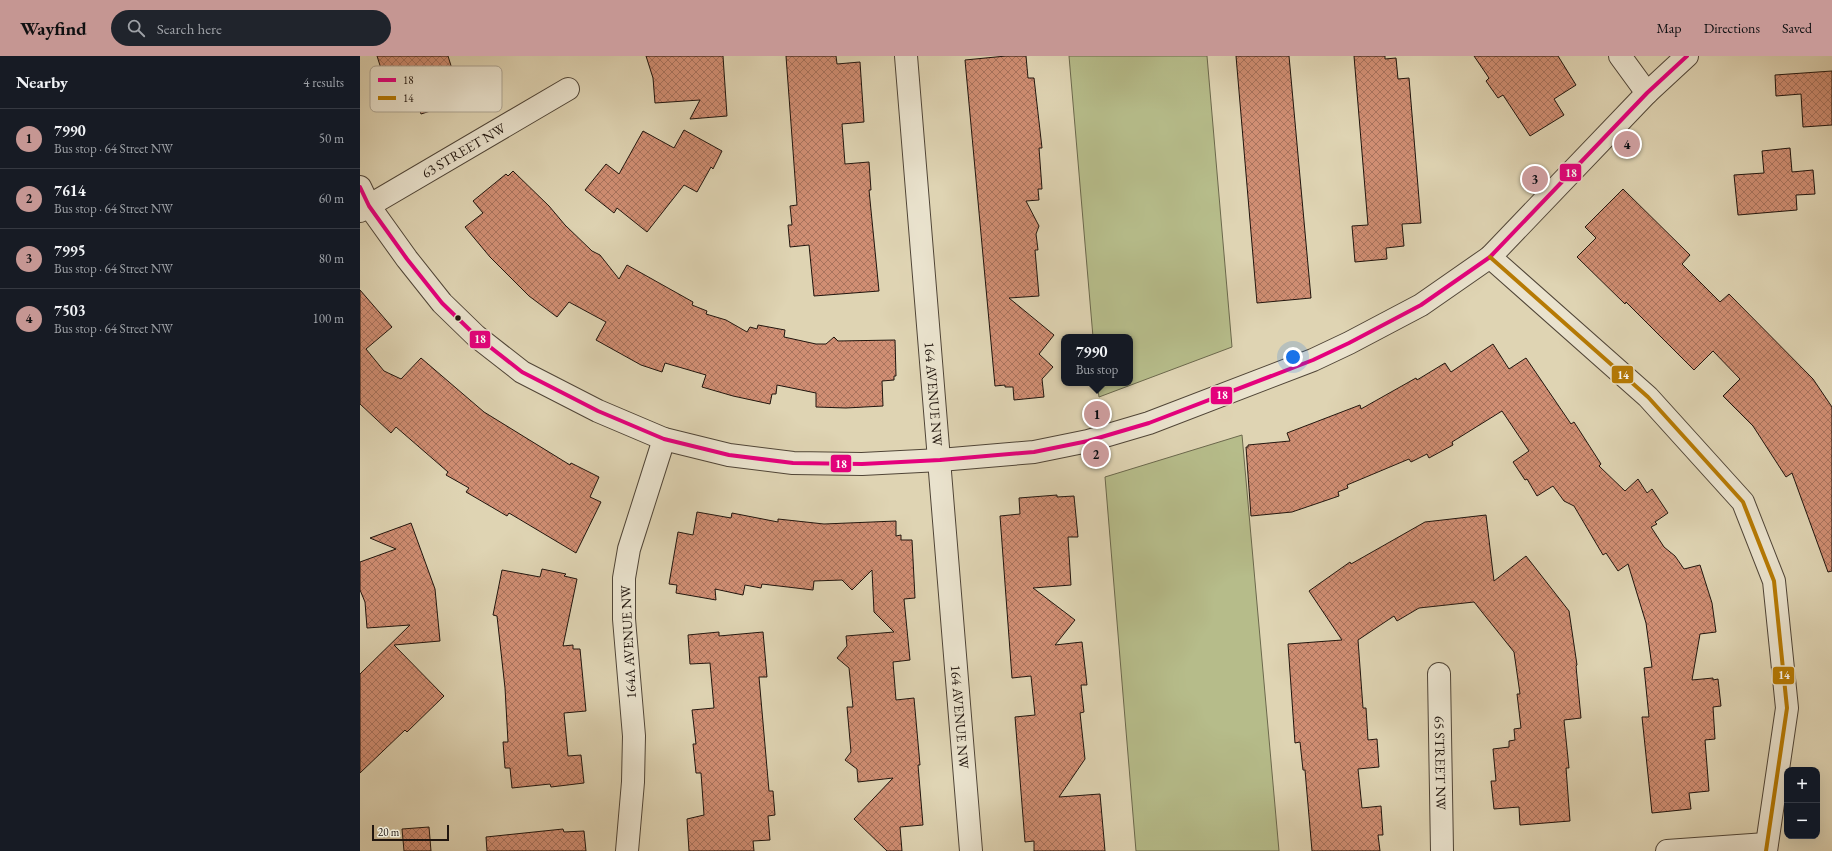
<!DOCTYPE html>
<html lang="en">
<head>
<meta charset="utf-8">
<style>
	:root { --surface:#171b24; --page:#20242c; --text:#f1f3f6; --muted:#9ea1a6; --line:#363941; --accent:#c59692 }
	body { margin:0; font-family:"EB Garamond",serif; background:var(--page); color:var(--text) }
	.controls { position:absolute; right:12px; bottom:12px; display:grid; overflow:hidden; border-radius:8px; box-shadow:0 4px 16px #0002 }
	.controls button { width:36px; height:36px; display:grid; place-items:center; padding:0; border:0; border-bottom:1px solid var(--line); background:var(--surface); color:var(--text); font:20px sans-serif }
	.scale { position:absolute; left:12px; bottom:10px; width:77px; box-sizing:border-box; padding-left:4px; border:2px solid #20150e; border-top:0; font-size:11px; line-height:14px; white-space:nowrap; color:#20150e; -webkit-text-stroke:3px #eae3ce; paint-order:stroke }
	.you { position:absolute; left:933px; top:301px; width:14px; height:14px; margin:-10px; border:3px solid #fff; border-radius:50%; background:#1a73e8; box-shadow:0 0 0 6px #1a73e833 }
	.badge { display:grid; place-items:center; width:26px; height:26px; border-radius:50%; background:var(--accent); color:#111; font-size:13px; font-weight:700 }
	.pin { position:absolute; translate:-50% -50%; border:2px solid #fff; box-shadow:0 1px 4px #0006 }
	.popup { position:absolute; left:701px; top:278px; width:72px; height:52px; box-sizing:border-box; display:grid; place-content:center; border-radius:8px; background:var(--surface); filter:drop-shadow(0 1px 3px #0005); font-size:13px; white-space:nowrap; color:var(--muted) }
	.popup b { font-size:15px; color:var(--text) }
	.popup::after { content:''; position:absolute; left:50%; top:100%; margin-left:-8px; border:8px solid transparent; border-top-color:var(--surface) }
	.list { margin:0; padding:0; list-style:none }
	h2 { display:flex; justify-content:space-between; align-items:center; height:52px; margin:0; padding:0 16px; font-size:17px }
	h2 small { font-size:13px; font-weight:400; color:var(--muted) }
	.list li { display:grid; grid-template-columns:26px 1fr auto; gap:12px; align-items:center; box-sizing:border-box; height:60px; padding:0 16px; border-top:1px solid var(--line) }
	.list b { display:block; font-size:15px; white-space:nowrap }
	.list p { margin:0; font-size:13px; white-space:nowrap; color:var(--muted) }
	.list em { font-size:13px; font-style:normal; color:var(--muted) }
	.icon { flex:none; width:22px; height:22px; fill:none; stroke:currentColor; stroke-width:2; stroke-linecap:round; stroke-linejoin:round }
	.map { position:relative; flex:none; width:1472px; height:795px; overflow:hidden }
	header { display:flex; align-items:center; gap:24px; box-sizing:border-box; height:56px; padding:0 20px; background:var(--accent); color:#111 }
	header strong { font-size:19px }
	nav { display:flex; gap:22px; margin-inline-start:auto; font-size:14px }
	.search { width:280px; height:36px; background:var(--page); display:flex; align-items:center; gap:10px; box-sizing:border-box; padding:0 14px; border-radius:22px; color:var(--muted); font-size:15px }
	main { display:flex }
	aside { flex:1; background:var(--surface) }
	.map>svg:first-child { display:block }
	.green { fill:#b6bc8a; stroke:#6b684c }
	.building { fill:url(#building-cross-hatch); stroke:#20150e }
	.lines { fill:none; stroke-linecap:round; stroke-linejoin:round }
	.minor-casing { stroke:#504537; stroke-width:24 }
	.tertiary-casing { stroke:#504537; stroke-width:24 }
	.minor { stroke:#eae3ce; stroke-width:22 }
	.tertiary { stroke:#eae3ce; stroke-width:22 }
	.bus-1-casing { stroke:#eae3ce; stroke-width:7 }
	.bus-2-casing { stroke:#eae3ce; stroke-width:7 }
	.bus-1 { stroke:#e5007d; stroke-width:4 }
	.bus-2 { stroke:#b67a04; stroke-width:4 }
	.bus-dot { fill:#20150e; stroke:#eae3ce; stroke-width:1.5 }
	.labels { text-anchor:middle; dominant-baseline:central; stroke-width:4; stroke-linejoin:round; paint-order:stroke }
	.street-label { font-size:14px; fill:#20150e; stroke:#eae3ce }
	.key { fill:#eae3ce; stroke:#ada594; stroke-width:1 }
	.key-label { font-size:11px; fill:#20150e }
	.line-badge { stroke:#eae3ce; stroke-width:1.5 }
	.badge-label { font-size:11px; text-anchor:middle; font-weight:bold; fill:#fff }
</style>
</head>
<body>
<header>
<strong>Wayfind</strong>
<div class="search"><svg class="icon" aria-label="search" viewBox="0 0 24 24"><circle cx="10" cy="10" r="6"/><path d="M15 15l6 6"/></svg>Search here</div>
<nav><a>Map</a><a>Directions</a><a>Saved</a></nav>
</header>
<main>
<aside>
<h2>Nearby<small>4 results</small></h2>
<ul class="list">
<li><span class="badge">1</span><div><b>7990</b><p>Bus stop · 64 Street NW</p></div><em>50 m</em></li>
<li><span class="badge">2</span><div><b>7614</b><p>Bus stop · 64 Street NW</p></div><em>60 m</em></li>
<li><span class="badge">3</span><div><b>7995</b><p>Bus stop · 64 Street NW</p></div><em>80 m</em></li>
<li><span class="badge">4</span><div><b>7503</b><p>Bus stop · 64 Street NW</p></div><em>100 m</em></li>
</ul>
</aside>
<div class="map">
<svg width="1472" height="795" viewBox="0 0 1472 795">
	<defs>
		<pattern id="building-cross-hatch" width="8" height="8" patternUnits="userSpaceOnUse"><rect width="8" height="8" fill="#d08e73"/><path d="M0 0l8 8M0 8l8-8" fill="none" stroke="#a8735d"/></pattern>
	</defs>
	<rect width="100%" height="100%" fill="#dfd4b3"/>
	<filter id="stains"><feTurbulence type="fractalNoise" baseFrequency=".005" numOctaves="4"/><feColorMatrix values="0 0 0 0 .2 0 0 0 0 .09 0 0 0 0 .02 0 0 0 .5 -.17"/></filter>
	<radialGradient id="worn" r=".72"><stop offset=".6" stop-color="#630" stop-opacity="0"/><stop offset="1" stop-color="#630" stop-opacity=".3"/></radialGradient>
	<g class="green">
		<polygon points="709,0 847,0 872,291 739,341 737,327 770,327 770,281 733,281"/>
		<polygon points="882,379 919,795 776,795 745,421"/>
	</g>
	<g class="building">
		<polygon points="17,0 88,0 102,45 61,58 56,43 33,50"/>
		<polygon points="286,0 363,0 367,60 330,63 340,44 295,47 293,22"/>
		<polygon points="426,0 476,0 477,8 500,6 504,66 482,68 485,108 509,106 511,134 509,134 519,235 454,240 449,189 430,191 428,169 432,169 430,150 437,149"/>
		<polygon points="646,0 666,0 668,22 674,22 682,92 679,92 682,133 678,133 679,144 666,145 679,170 676,178 678,194 675,194 679,240 649,242 694,279 679,298 693,311 682,323 684,341 654,344 653,331 645,331 645,329 635,330 605,4"/>
		<polygon points="876,0 929,0 951,242 897,247"/>
		<polygon points="994,0 1025,0 1025,3 1036,2 1038,23 1049,22 1061,167 1042,168 1044,190 1026,192 1027,203 995,206 992,170 1008,169"/>
		<polygon points="1114,0 1198,0 1216,29 1194,43 1204,59 1170,80 1143,39 1138,42 1126,25 1129,22"/>
		<polygon points="1472,15 1472,69 1443,71 1441,38 1416,40 1415,19"/>
		<polygon points="324,74 362,95 353,113 351,111 337,136 324,129 287,176 257,152 254,157 225,134 246,108 259,118 283,75 314,92"/>
		<polygon points="1430,92 1432,116 1453,114 1455,138 1436,139 1437,154 1378,159 1374,119 1404,117 1402,95"/>
		<polygon points="153,115 189,150 205,169 232,195 240,199 259,223 267,209 333,246 332,249 347,255 346,258 366,264 387,276 390,271 397,273 398,269 425,274 424,281 456,288 466,288 474,281 478,285 535,284 536,320 534,320 534,324 522,325 523,350 486,352 456,351 456,337 417,329 416,338 412,338 410,348 373,340 342,331 346,319 305,307 302,316 281,309 236,284 246,266 209,246 197,261 169,240 130,201 105,171 123,157 113,145 146,118 148,120"/>
		<polygon points="1263,133 1330,199 1322,208 1360,246 1369,238 1453,323 1472,351 1472,515 1468,516 1432,417 1426,421 1393,370 1363,340 1380,323 1353,295 1334,314 1266,246 1265,248 1217,201 1236,182 1225,171"/>
		<polygon points="0,234 32,271 6,293 24,315 41,323 61,302 124,356 210,409 211,407 239,421 230,441 241,446 216,497 149,457 147,460 106,436 109,432 86,419 88,416 36,371 31,377 0,348"/>
		<polygon points="1133,288 1149,313 1166,302 1211,368 1214,366 1241,408 1239,410 1265,435 1278,423 1287,437 1292,433 1308,457 1295,466 1297,468 1291,471 1304,491 1315,500 1324,513 1340,509 1352,547 1356,576 1340,578 1332,624 1353,622 1353,624 1358,623 1361,650 1353,651 1355,683 1345,684 1349,735 1329,737 1331,753 1292,757 1282,661 1289,661 1284,612 1292,611 1286,567 1268,508 1258,515 1246,497 1243,499 1214,450 1204,445 1193,430 1177,440 1167,423 1165,424 1153,406 1169,395 1142,355 1092,386 1093,389 1069,402 1067,398 1051,406 1049,403 987,429 988,432 978,436 979,440 932,456 891,460 886,391 888,391 888,389 930,385 927,377 1000,349 1001,353 1056,322 1057,324 1085,307 1091,316"/>
		<polygon points="697,439 697,441 714,440 718,481 708,481 711,529 673,532 715,564 695,589 722,586 727,629 721,629 724,656 720,657 725,703 699,741 740,738 745,795 674,795 674,785 665,786 655,661 675,659 671,620 652,622 640,460 660,458 659,442"/>
		<polygon points="337,456 371,462 372,457 418,466 418,463 464,468 536,465 536,480 541,479 541,484 552,484 555,542 544,543 550,604 533,606 536,644 554,642 560,709 558,709 563,769 540,771 542,795 527,795 494,763 533,722 498,726 497,713 485,704 491,696 487,651 493,651 489,612 477,602 487,590 486,580 534,576 514,556 512,514 492,534 482,524 454,525 453,534 402,528 401,532 385,529 383,539 355,533 356,544 316,537 317,529 309,528 318,476 333,479"/>
		<polygon points="1126,459 1134,525 1166,500 1209,555 1217,609 1216,610 1221,662 1204,664 1209,712 1206,712 1210,765 1160,769 1159,751 1134,753 1131,725 1136,725 1133,693 1149,691 1149,685 1155,684 1154,673 1161,672 1157,638 1160,638 1154,596 1114,546 1059,552 1037,565 1034,560 998,584 1003,652 1006,652 1008,684 1017,683 1019,711 998,713 1002,752 1021,750 1023,779 1018,779 1020,795 952,795 945,714 943,714 940,686 935,687 928,588 982,584 949,535 990,506 991,508 1065,466"/>
		<polygon points="51,467 75,533 80,585 34,589 84,640 47,676 45,674 0,717 0,618 50,569 7,572 5,546 0,534 0,506 36,493 10,482"/>
		<polygon points="182,513 206,518 204,520 217,523 203,590 213,589 213,593 220,593 226,655 204,657 208,700 221,699 224,727 191,731 190,728 152,732 150,712 145,712 143,686 148,686 145,632 137,560 133,559 142,514 180,521"/>
		<polygon points="359,576 359,580 403,576 407,621 399,621 409,735 413,735 415,759 408,760 410,784 393,785 394,795 329,795 327,763 344,759 341,717 336,717 333,688 336,688 332,654 354,652 350,607 330,608 328,579"/>
		<polygon points="69,771 71,795 44,795 42,773"/>
		<polygon points="203,773 204,776 224,775 226,795 127,795 126,781"/>
	</g>
	<g class="lines">
		<g class="minor-casing">
			<g id="minor">
				<path id="s1" d="M 546,0 L 611,795"/>
				<polyline points="1260,0 1287,37"/>
				<path id="s2" d="M 0,155 L 208,33"/>
				<path id="s3" d="M 1079,618 L 1082,795"/>
				<polyline points="267,795 273,726 274,680 264,563 264,522 269,493 304,383"/>
				<polyline points="1307,795 1406,788"/>
			</g>
		</g>
		<g class="tertiary-casing">
			<g id="tertiary">
				<polyline points="0,131 9,150 47,203 82,247 116,280 162,316 238,355 304,383 369,399 433,407 502,408 580,404 674,396 728,385 789,367 953,304 989,287 1061,249 1130,201 1287,37 1327,0"/>
				<polyline points="1130,201 1288,341 1383,446 1414,525 1427,652 1406,795"/>
			</g>
		</g>
		<use href="#minor" class="minor"/>
		<use href="#tertiary" class="tertiary"/>
		<g class="bus-1-casing">
			<polyline id="bus-1" points="0,131 9,150 47,203 82,247 116,280 162,316 238,355 304,383 369,399 433,407 502,408 580,404 674,396 728,385 789,367 953,304 989,287 1061,249 1130,201 1287,37 1327,0"/>
		</g>
		<g class="bus-2-casing">
			<polyline id="bus-2" points="1130,201 1288,341 1383,446 1414,525 1427,652 1406,795"/>
		</g>
		<use href="#bus-1" class="bus-1"/>
		<use href="#bus-2" class="bus-2"/>
	</g>
	<circle class="bus-dot" cx="98" cy="262" r="3.5"/>
	<g class="labels">
		<g class="street-label">
			<text stroke="none"><textPath href="#s2" startOffset="120">63 STREET NW</textPath></text>
			<text stroke="none"><textPath href="#s1" startOffset="339">164 AVENUE NW</textPath></text>
			<text transform="translate(268 586) rotate(-93)">164A AVENUE NW</text>
			<text stroke="none"><textPath href="#s1" startOffset="663">164 AVENUE NW</textPath></text>
			<text stroke="none"><textPath href="#s3" startOffset="89">65 STREET NW</textPath></text>
		</g>
	</g>
	<rect x="10" y="10" width="132" height="46" rx="6" class="key"/>
	<rect x="18" y="22" width="18" height="4" fill="#e5007d"/>
	<rect x="18" y="40" width="18" height="4" fill="#b67a04"/>
	<g class="key-label">
		<text x="43" y="28">18</text>
		<text x="43" y="46">14</text>
	</g>
	<g class="line-badge">
		<rect x="1199" y="107" width="23" height="19" rx="4" fill="#e5007d"/>
		<rect x="109" y="274" width="22" height="19" rx="4" fill="#e5007d"/>
		<rect x="1251" y="309" width="23" height="19" rx="4" fill="#b67a04"/>
		<rect x="850" y="330" width="23" height="19" rx="4" fill="#e5007d"/>
		<rect x="470" y="398" width="22" height="19" rx="4" fill="#e5007d"/>
		<rect x="1412" y="610" width="23" height="19" rx="4" fill="#b67a04"/>
	</g>
	<g class="badge-label">
		<text x="1211" y="121">18</text>
		<text x="120" y="287">18</text>
		<text x="1263" y="323">14</text>
		<text x="862" y="343">18</text>
		<text x="481" y="412">18</text>
		<text x="1424" y="623">14</text>
	</g>
	<rect width="100%" height="100%" filter="url(#stains)"/>
	<rect width="100%" height="100%" fill="url(#worn)"/>
</svg>
<div class="controls">
<button>+</button>
<button>−</button>
</div>
<div class="scale">20 m</div>
<div class="you"></div>
<div class="pin badge" style="left:737px;top:358px">1</div>
<div class="popup"><b>7990</b>Bus stop</div>
<div class="pin badge" style="left:736px;top:398px">2</div>
<div class="pin badge" style="left:1175px;top:123px">3</div>
<div class="pin badge" style="left:1267px;top:88px">4</div>
</div>
</main>
</body>
</html>
